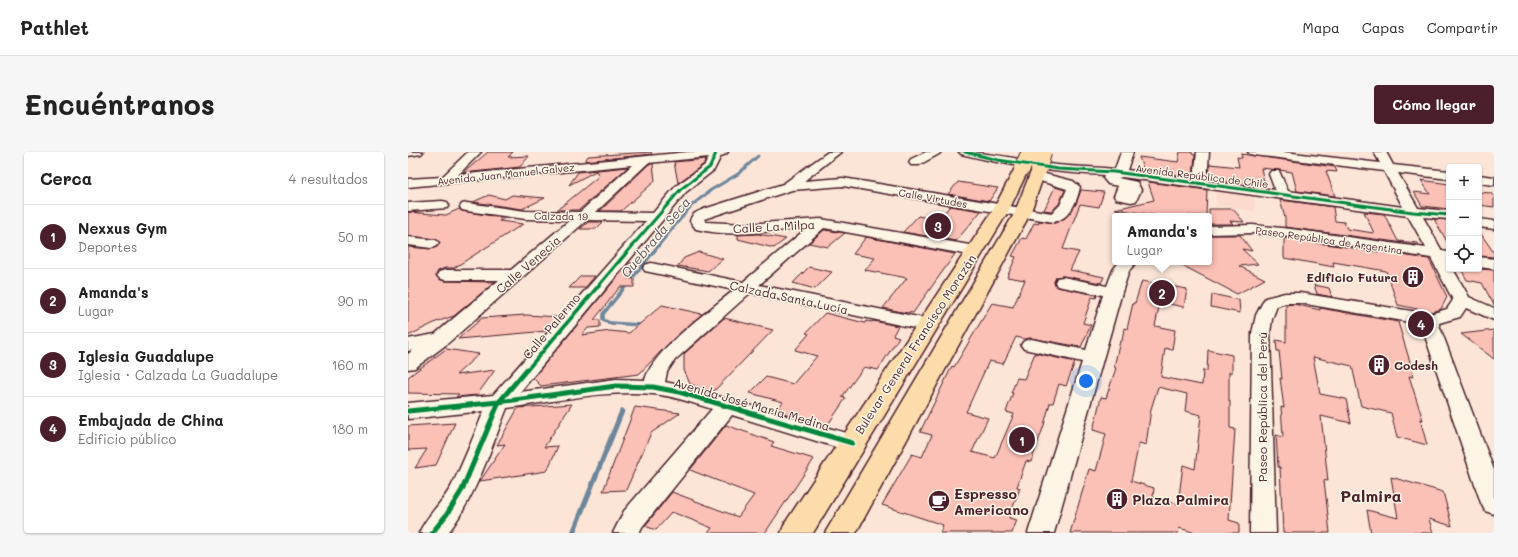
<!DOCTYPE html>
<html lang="es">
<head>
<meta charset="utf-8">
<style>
	:root { --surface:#fff; --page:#f6f6f6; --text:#222; --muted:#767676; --line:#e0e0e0; --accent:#4a1f2b }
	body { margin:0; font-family:Mali,sans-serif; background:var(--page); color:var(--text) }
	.controls { position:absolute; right:12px; top:12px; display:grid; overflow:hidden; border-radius:4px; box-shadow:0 1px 3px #0004 }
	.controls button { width:36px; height:36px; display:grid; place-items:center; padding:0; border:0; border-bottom:1px solid var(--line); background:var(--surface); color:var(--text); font:20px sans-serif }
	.you { position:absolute; left:678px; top:229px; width:14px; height:14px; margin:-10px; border:3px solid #fff; border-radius:50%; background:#1a73e8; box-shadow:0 0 0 6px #1a73e833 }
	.badge { display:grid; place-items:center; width:26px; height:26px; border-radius:50%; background:var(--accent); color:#fff; font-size:13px; font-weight:700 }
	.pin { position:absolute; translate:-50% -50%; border:2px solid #fff; box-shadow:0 1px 4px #0006 }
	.popup { position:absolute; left:704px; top:61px; width:100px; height:52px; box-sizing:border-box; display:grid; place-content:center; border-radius:4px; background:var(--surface); filter:drop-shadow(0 1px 3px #0005); font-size:13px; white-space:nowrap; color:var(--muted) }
	.popup b { font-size:15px; color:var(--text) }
	.popup::after { content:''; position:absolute; left:50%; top:100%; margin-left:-8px; border:8px solid transparent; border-top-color:var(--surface) }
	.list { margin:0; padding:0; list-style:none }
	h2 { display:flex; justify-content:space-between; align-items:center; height:52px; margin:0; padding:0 16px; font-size:17px }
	h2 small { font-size:13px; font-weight:400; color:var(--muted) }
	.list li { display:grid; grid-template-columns:26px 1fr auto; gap:12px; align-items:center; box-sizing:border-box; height:64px; padding:0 16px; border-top:1px solid var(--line) }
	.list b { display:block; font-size:15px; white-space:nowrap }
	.list p { margin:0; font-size:13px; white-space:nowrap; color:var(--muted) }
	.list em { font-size:13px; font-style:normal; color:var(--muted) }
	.icon { flex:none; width:22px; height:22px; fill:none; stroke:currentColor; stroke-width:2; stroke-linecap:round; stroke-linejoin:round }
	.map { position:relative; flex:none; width:1086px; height:381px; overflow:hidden; border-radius:4px }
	header { display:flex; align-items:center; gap:24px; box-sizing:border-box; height:56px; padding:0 20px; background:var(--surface); border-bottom:1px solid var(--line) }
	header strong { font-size:19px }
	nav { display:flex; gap:22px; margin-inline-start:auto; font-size:14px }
	.intro { display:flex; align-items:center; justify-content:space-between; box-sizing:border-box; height:96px; padding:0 24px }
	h1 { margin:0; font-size:28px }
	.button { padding:10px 18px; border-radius:4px; background:var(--accent); color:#fff; font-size:14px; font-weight:700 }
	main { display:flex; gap:24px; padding:0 24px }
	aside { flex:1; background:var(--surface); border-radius:4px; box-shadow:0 1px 3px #0004 }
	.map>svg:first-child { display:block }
	.built { fill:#fcdacd }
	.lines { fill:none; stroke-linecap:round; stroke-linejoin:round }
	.stream-far2 { stroke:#6d869b; stroke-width:3 }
	.stream-far1 { stroke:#6d869b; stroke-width:3.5 }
	.stream { stroke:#6d869b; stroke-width:5 }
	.building { fill:#fbc0b6; stroke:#4a1f2b; fill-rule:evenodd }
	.minor-casing { stroke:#4a1f2b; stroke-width:3 }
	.major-casing { stroke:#4a1f2b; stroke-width:3 }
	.minor { fill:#fcf5e5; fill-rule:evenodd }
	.major { fill:#fddcac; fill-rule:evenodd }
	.major-bridge-casing { stroke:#4a1f2b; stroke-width:18; stroke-linecap:butt }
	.major-bridge { stroke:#fddcac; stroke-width:16 }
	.cycleway-far2-casing { stroke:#fcf5e5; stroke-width:4.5 }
	.cycleway-far1-casing { stroke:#fcf5e5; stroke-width:6 }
	.cycleway-casing { stroke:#fcf5e5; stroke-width:8 }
	.cycleway-far2 { stroke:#00873e; stroke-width:3 }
	.cycleway-far1 { stroke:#00873e; stroke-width:3.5 }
	.cycleway { stroke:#00873e; stroke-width:5 }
	.labels { text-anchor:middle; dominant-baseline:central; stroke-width:3; stroke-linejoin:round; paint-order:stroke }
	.far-street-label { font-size:10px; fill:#4a1f2b; stroke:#fcf5e5 }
	.street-label { font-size:12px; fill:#4a1f2b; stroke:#fcf5e5 }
	.poi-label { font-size:12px; font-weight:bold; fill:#4a1f2b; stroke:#fcf5e5; text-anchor:end }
	.water-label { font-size:13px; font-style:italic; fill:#5c5263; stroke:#fcf5e5 }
	.near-poi-label { font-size:14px; font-weight:bold; fill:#4a1f2b; stroke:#fcf5e5; text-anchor:start }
	.near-neighbourhood-label { font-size:16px; font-weight:bold; fill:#4a1f2b; stroke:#fcf5e5 }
</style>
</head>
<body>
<header>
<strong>Pathlet</strong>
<nav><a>Mapa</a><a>Capas</a><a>Compartir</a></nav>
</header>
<div class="intro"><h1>Encuéntranos</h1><a class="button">Cómo llegar</a></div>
<main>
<aside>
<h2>Cerca<small>4 resultados</small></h2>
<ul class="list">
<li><span class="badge">1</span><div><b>Nexxus Gym</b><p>Deportes</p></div><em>50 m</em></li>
<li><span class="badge">2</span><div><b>Amanda's</b><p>Lugar</p></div><em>90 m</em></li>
<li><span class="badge">3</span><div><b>Iglesia Guadalupe</b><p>Iglesia · Calzada La Guadalupe</p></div><em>160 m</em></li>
<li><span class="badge">4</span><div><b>Embajada de China</b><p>Edificio público</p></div><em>180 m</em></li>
</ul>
</aside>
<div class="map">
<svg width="1086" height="381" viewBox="0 0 1086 381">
	<rect width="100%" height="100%" fill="#fce5d7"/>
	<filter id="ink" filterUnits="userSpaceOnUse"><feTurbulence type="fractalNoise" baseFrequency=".025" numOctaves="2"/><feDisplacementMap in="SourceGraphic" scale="8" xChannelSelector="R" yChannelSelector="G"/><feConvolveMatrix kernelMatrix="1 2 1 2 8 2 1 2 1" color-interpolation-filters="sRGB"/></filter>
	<g filter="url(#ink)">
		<polygon class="built" points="807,37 846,43 847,59 809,53"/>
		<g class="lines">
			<polyline class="stream-far2" points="250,94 283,54 303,38 330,22 350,4"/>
			<polyline class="stream-far1" points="235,175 233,173 202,171 195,168 195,162 251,93"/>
			<polyline class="stream" points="165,381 214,259"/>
		</g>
		<g class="building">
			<polygon points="80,0 105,0 100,5 121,4 112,15 55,21"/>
			<polygon points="243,0 244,2 177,9 180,4"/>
			<polygon points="772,0 784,0 784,2 787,3 785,25 736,19 731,5 770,10"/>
			<polygon points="833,2 927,15 929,20 918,19 927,44 889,39 884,20 871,18 853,16 857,35 801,28 802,12 831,15 829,5 834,6"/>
			<polygon points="298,7 296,12 270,31 266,10"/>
			<polygon points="241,12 245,12 247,29 213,59 192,59"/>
			<polygon points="220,15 171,58 149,58 191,24 188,19 161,33 170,20"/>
			<polygon points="1013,28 1041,32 1041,57 1014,54 1006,40 1022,42"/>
			<polygon points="550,30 590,36 581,49 540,42"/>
			<polygon points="740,30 799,38 798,64 751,64 707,57 746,48"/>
			<polygon points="647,35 657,38 651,52 643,59 636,58"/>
			<polygon points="673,38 696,40 691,55 672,52 655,97 671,100 662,118 696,125 693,131 655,124 648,125 646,131 649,135 689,143 688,146 684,145 675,171 683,173 673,195 623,186 617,187 608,185 595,212 581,209 558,260 580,266 564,300 587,306 606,262 598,260 605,241 603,241 609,226 616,227 627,201 667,210 658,234 651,232 645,251 642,251 636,273 623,310 618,309 609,335 612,336 601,366 609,368 604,381 532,381 535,373 474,353 504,302 514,305 524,283 512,280 544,214 546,215 584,151 605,155 617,128 599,125 608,105 604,104 614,86 618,87 626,71 630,72 631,69 647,71 657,66 668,52"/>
			<polygon points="1071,40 1083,41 1086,45 1086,55 1071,53"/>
			<polygon points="81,43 97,47 104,43 137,46 114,57 65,50"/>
			<polygon points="872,48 925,55 927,69 936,70 939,77 966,81 956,60 976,62 990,89 1010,91 1011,93 877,75 877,66"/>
			<polygon points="542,54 573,59 548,89 495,80 510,64 530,68"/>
			<polygon points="51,57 54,59 59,60 97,66 91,69 115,72 46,116 37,116 30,119 28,124 31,127 37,129 87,130 46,164 28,170 0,184 0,95 23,97 29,95 32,91 28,87 0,84 0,60 38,63"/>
			<polygon points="801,57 825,57 836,70 822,69 825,72 801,72"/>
			<polygon points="1026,67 1041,68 1041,93"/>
			<polygon points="180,70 195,70 188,77 172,77"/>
			<polygon points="416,78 437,81 420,95 401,91"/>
			<polygon points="1071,79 1086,101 1086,105 1071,104"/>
			<polygon points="350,82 378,87 366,96 330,87 330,83"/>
			<polygon points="801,83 832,83 844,99 834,97 850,112 831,114 857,127 829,142 768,110 801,110"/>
			<polygon points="458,85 547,102 505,161 500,160 499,161 475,156 499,126 457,118 467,106 445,102"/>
			<polygon points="876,86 1021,107 1039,145 1033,157 1023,160 990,153 978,119 925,110 926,115 876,106"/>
			<polygon points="291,100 315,107 300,119 270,114 276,106"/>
			<polygon points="221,111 231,111 219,126 226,127 226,135 212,135 186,168 192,168 192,175 180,176 174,183 202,179 221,181 254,153 294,162 261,191 231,222 133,234 125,226"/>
			<polygon points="401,115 424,120 407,137 385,131"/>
			<polygon points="1053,117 1071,117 1086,118 1086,153 1074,131 1059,128"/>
			<polygon points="173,124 187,124 177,136 161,136"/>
			<path d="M 734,129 L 779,137 L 776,155 L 752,150 L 747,174 L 767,178 L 764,198 L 757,196 L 753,225 L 794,233 L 795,218 L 799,219 L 800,198 L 824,203 L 824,221 L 821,220 L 821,249 L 822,249 L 822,276 L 827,277 L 821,368 L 831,371 L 831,381 L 788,381 L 771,376 L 770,381 L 662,381 L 681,317 L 688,319 L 698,282 L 685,278 L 693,245 L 698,246 L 708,216 L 706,215 L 712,189 L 714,189 L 716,176 L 719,177 L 725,151 L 727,151 ZM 750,235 L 779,242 L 777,259 L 793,263 L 787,317 L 775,313 L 770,352 L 745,345 L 746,336 L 723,329 L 731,291 L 738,293 L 743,257 Z"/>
			<polygon points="906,133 921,136 924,145 909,142"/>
			<polygon points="804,142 831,148 832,161 803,155"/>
			<polygon points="886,152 912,158 912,156 990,170 1002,210 1005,225 1001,224 1015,268 1012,267 1019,293 989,285 983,261 953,254 944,214 905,205 912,242 938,247 943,271 913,264 920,329 916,328 922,381 875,381 872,315 870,315 868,283 875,285 873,255 876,256 872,226 874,227 871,199 869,199 868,188 878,190 878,153"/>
			<polygon points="417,161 457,171 458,169 464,170 465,169 490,174 485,183 491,185 470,218 456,215 434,245 438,246 419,274 368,259 375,250 342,241 358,225 385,232 409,204 387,198 401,182 398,181"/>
			<polygon points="118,163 151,165 139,179 50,187 74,166"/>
			<polygon points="316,166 365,178 305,240 282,232 276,218 276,202"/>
			<polygon points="1086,178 1086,207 1053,182"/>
			<polygon points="38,197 71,202 48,223 87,218 69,243 48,245 51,242 0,241 0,225"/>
			<polygon points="164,252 136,295 150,294 139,319 72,329 97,292 89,293 110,256"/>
			<polygon points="227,255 272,261 243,281 218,338 195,339"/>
			<polygon points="47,271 28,313 7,316 19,297 0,298 0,274"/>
			<polygon points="318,273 366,290 363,294 406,307 357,381 300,381 304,376 264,360 248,378 237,374 264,340 330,365 346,343 282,318"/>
			<polygon points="983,325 1035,340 1044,374 1021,367 1025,381 963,381 959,358 990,366"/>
		</g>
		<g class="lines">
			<g class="minor-casing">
				<g id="minor">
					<polygon points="0,0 15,0 13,2 0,4"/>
					<path d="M 60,0 L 73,0 L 50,23 L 280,0 L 320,0 L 318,2 L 313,4 L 306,18 L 278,40 L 112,240 L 208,227 L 237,228 C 245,198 301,159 326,138 L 237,119 L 235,116 L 237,113 L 243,111 L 335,130 L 399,76 C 362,79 324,86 288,77 L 282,69 C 284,61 289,60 296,57 L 375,32 L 420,0 L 433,0 L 396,29 L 435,26 L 644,61 L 652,53 L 659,37 L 629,28 L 627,25 L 629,22 L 633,21 L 665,29 L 672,35 C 669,50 662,66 646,70 L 435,34 L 384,38 L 296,67 L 298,70 L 338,72 L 413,67 L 567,94 L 572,96 L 575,99 L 572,102 L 567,104 L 416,76 L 351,133 L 520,167 L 526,169 L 529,173 L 526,177 L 520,179 L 342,141 L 267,208 L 259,220 L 257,230 L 271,233 L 452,285 L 455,291 L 452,297 L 444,300 L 324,263 L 234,375 L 231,381 L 205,381 L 216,359 L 304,257 C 285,251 265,244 245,242 C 199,237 145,250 99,256 C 82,299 68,344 40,381 L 11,381 C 19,363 35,350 44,333 C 56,309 66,283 76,259 L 0,267 L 0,251 L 85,243 L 238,69 L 179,68 L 39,192 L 7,216 L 0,217 L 0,202 L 5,198 L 0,199 L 0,187 L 27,182 L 91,128 L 37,128 L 31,126 L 29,123 L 31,120 L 37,118 L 103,118 L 162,68 L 118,67 L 59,59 L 54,58 L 52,55 L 54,52 L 59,51 L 118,59 L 172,60 L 224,13 L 0,35 L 0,27 L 34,25 ZM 301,5 L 297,13 L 268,34 L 245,61 L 188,60 L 240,11 Z"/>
					<polygon points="518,0 533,0 531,2 511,13 503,13 501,10 503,7"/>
					<path d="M 551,0 C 584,0 616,9 649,13 C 668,15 688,15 707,17 L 713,0 L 725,0 L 719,18 L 786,27 L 789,0 L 801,0 L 799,29 L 867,38 L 861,22 L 863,19 L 871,19 L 880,39 L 995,55 L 976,19 L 846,3 L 842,2 L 840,0 L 876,0 L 972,11 L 966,0 L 978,0 L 985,13 L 1041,19 L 1041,27 L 990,21 L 1010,56 L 1041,59 L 1041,67 L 1015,65 L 1034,99 L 1041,100 L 1041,117 L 1045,117 L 1061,145 L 1086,156 L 1086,168 L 1058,156 L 1052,165 L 1031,171 L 1031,173 L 1086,318 L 1086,362 L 1077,359 L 1073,351 L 1013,172 L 892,151 L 878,151 L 869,154 L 864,167 L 862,181 L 868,381 L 842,381 L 844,181 L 848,163 L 857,146 L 877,141 L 892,141 L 1022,162 L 1039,157 L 1045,148 L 1023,106 L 883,85 L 845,81 L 801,82 L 801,74 L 845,73 L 883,77 L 1018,96 L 1000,64 L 714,25 L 710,26 L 729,30 L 733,38 L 728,49 L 723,50 L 708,47 L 706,44 L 710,34 L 700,32 L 695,26 L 697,23 C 648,21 601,14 553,2 Z"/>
					<polygon points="1071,23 1086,25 1086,33 1071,31"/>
					<polygon points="34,49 39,50 41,53 39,56 0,59 0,51"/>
					<polygon points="1071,67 1086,69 1086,77 1071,75"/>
					<polygon points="0,85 28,88 31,91 28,94 23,96 0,93"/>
					<polygon points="1071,105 1086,107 1086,117 1071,115"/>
					<polygon points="711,110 728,110 721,119 714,140 646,381 620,381 674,210 616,197 613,193 616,189 623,187 678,198 695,143 649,134 647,130 649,126 655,125 699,134 705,118"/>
				</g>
			</g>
			<g class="major-casing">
				<g id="major">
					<polygon points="614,12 619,13 621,16 601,58 405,381 373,381 377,371 585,58 607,16 609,13"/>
					<polygon points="631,13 636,14 638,17 622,62 448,381 417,381 606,62 624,17 626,14"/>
				</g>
			</g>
			<use href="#minor" class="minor"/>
			<use href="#major" class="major"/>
			<g class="major-bridge-casing">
				<g id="major-bridge">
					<polyline points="614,16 622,0"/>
					<polyline points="631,17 635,0"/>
				</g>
			</g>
			<use href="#major-bridge" class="major-bridge"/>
			<g class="cycleway-far2-casing">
				<g id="cycleway-far2">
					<polyline points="557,0 590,8 650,17 706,20 1005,60 1041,63"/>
					<polyline points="224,94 273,37 302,15 308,1"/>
				</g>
			</g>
			<g class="cycleway-far1-casing">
				<polyline id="cycleway-far1" points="119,218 225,93"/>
			</g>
			<g class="cycleway-casing">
				<g id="cycleway">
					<polyline points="0,259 91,250 208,234 245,235 271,240 444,291"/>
					<polyline points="24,381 39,362 54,338 91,250 119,217"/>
				</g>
			</g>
			<use href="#cycleway-far2" class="cycleway-far2"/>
			<use href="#cycleway-far1" class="cycleway-far1"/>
			<use href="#cycleway" class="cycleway"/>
		</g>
	</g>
	<defs>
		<g id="building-disc" transform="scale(1.15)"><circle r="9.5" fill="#4a1f2b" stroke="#fcf5e5"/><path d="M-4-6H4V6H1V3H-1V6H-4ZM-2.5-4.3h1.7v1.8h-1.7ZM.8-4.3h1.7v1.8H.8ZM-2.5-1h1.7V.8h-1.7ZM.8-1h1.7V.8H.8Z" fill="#fff"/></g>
		<g id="cafe-disc" transform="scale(1.15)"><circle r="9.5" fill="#4a1f2b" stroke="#fcf5e5"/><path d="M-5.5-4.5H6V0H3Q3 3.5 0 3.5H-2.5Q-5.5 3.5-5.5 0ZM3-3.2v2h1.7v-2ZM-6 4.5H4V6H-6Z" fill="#fff"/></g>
	</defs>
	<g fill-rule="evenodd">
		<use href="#building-disc" x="1005" y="125"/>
		<use href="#building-disc" x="971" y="213"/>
		<use href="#building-disc" x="709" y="347"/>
		<use href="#cafe-disc" x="531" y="349"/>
	</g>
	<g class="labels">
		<g class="far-street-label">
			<text transform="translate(98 22) rotate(-6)">Avenida Juan Manuel Galvez</text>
			<text transform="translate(794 24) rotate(7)">Avenida República de Chile</text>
			<text transform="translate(525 46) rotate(10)">Calle Virtudes</text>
			<text transform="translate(153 64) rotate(1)">Calzada 19</text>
			<text transform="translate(921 88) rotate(8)">Paseo República de Argentina</text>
		</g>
		<g class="street-label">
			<text transform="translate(366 74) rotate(-3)">Calle La Milpa</text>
			<text transform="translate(120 112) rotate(-41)">Calle Venecia</text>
			<text transform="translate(381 145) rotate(12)">Calzada Santa Lucía</text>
			<text transform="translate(143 174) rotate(-50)">Calle Palermo</text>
			<text transform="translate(507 192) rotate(-57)">Bulevar General Francisco Morazán</text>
			<text transform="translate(344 252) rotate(16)">Avenida José María Medina</text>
			<text transform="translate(854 255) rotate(-90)">Paseo República del Perú</text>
		</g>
		<g class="poi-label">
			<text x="990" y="125">Edificio Futura</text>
			<text x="986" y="213" text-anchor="start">Codesh</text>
		</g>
		<g class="water-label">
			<text transform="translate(247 85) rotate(-50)">Quebrada Seca</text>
		</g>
		<g class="near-poi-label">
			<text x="546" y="341">Espresso<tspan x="546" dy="16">Americano</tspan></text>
			<text x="724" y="347">Plaza Palmira</text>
		</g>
		<g class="near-neighbourhood-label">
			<text x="963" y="343">Palmira</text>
		</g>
	</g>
</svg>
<div class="controls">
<button>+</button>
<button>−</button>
<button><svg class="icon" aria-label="locate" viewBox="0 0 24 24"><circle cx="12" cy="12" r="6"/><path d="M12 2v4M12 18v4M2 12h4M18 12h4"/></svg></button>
</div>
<div class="you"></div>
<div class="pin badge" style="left:614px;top:288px">1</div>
<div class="pin badge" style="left:754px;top:141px">2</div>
<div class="popup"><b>Amanda's</b>Lugar</div>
<div class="pin badge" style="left:530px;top:74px">3</div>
<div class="pin badge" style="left:1013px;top:172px">4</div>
</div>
</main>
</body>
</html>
